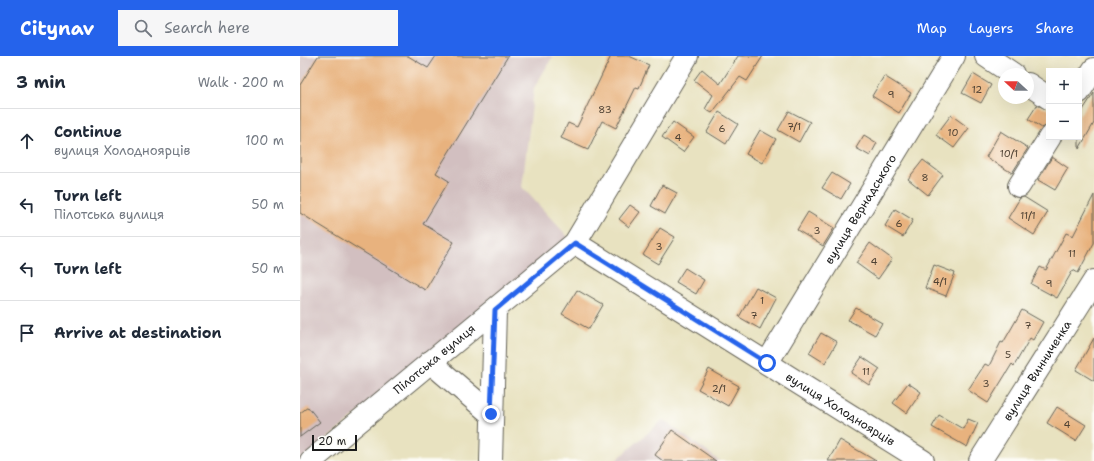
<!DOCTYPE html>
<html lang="en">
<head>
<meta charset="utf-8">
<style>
	:root { --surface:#fff; --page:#f6f6f7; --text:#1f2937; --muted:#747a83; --line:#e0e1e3; --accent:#2563eb }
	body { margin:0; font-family:"Shantell Sans",sans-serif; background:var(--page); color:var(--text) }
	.controls { position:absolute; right:12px; top:12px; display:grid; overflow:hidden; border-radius:0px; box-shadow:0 4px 16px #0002 }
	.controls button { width:36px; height:36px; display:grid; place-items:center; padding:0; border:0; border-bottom:1px solid var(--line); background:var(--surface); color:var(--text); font:20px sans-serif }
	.compass { position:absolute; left:698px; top:12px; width:36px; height:36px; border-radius:50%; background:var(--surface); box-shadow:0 4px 16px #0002; rotate:291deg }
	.scale { position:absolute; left:12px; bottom:10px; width:45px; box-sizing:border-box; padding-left:4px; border:2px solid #1c1c1c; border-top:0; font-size:11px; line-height:14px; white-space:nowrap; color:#1c1c1c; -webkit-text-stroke:3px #fdfcf7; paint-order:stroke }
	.stop { position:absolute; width:12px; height:12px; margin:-9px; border:3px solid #2563eb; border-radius:50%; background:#fff }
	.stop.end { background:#2563eb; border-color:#fff; box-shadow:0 1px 4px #0008 }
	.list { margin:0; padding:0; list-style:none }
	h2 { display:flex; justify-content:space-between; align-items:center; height:52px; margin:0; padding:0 16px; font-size:17px }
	h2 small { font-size:13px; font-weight:400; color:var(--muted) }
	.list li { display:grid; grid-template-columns:26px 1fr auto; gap:12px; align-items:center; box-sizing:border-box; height:64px; padding:0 16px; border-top:1px solid var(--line) }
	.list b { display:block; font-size:15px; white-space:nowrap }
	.list p { margin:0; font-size:13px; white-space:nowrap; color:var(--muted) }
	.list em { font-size:13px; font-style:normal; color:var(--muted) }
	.icon { flex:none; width:22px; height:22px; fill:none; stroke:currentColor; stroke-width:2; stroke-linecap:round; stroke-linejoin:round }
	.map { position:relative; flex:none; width:794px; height:405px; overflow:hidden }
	header { display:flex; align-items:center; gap:24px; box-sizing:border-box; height:56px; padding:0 20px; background:var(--accent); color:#fff }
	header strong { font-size:19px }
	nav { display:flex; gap:22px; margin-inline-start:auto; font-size:14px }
	.search { width:280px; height:36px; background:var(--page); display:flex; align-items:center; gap:10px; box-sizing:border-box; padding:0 14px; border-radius:0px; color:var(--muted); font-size:15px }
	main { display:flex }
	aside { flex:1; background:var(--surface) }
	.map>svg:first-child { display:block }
	.industrial { fill:#d2bfc0 }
	.building { fill:#e8b27e }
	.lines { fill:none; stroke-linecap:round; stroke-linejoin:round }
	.minor-casing { stroke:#636155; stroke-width:24 }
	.minor { stroke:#fff; stroke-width:22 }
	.route { stroke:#2563eb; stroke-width:5 }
	.labels { text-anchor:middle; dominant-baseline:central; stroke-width:4; stroke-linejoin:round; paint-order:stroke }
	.number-label { font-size:10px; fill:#4f4234 }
	.street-label { font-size:12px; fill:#1c1c1c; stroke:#fdfcf7 }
</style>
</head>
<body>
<header>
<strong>Citynav</strong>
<div class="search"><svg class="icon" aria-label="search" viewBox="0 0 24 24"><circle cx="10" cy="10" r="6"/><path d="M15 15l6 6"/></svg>Search here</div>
<nav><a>Map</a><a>Layers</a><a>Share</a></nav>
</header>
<main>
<aside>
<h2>3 min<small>Walk · 200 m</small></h2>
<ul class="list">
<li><svg class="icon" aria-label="ahead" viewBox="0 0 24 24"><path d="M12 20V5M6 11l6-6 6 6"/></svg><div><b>Continue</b><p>вулиця Холодноярців</p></div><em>100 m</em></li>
<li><svg class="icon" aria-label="left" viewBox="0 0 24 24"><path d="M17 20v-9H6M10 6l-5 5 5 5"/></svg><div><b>Turn left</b><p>Пілотська вулиця</p></div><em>50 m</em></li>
<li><svg class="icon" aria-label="left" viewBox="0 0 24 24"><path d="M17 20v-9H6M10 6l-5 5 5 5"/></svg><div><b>Turn left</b></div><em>50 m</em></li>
<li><svg class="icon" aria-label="arrive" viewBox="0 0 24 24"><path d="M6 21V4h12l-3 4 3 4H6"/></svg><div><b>Arrive at destination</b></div></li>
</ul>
</aside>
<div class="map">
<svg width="794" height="405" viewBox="0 0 794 405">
	<rect width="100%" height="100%" fill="#fdfcf7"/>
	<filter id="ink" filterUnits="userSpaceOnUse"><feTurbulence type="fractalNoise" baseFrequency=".025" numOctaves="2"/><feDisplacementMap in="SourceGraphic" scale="8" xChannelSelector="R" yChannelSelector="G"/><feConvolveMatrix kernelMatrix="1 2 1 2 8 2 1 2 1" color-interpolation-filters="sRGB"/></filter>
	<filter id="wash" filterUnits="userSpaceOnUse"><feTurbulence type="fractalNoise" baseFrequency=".012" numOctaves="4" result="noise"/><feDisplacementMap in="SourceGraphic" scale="16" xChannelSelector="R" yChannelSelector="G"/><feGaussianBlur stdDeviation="0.9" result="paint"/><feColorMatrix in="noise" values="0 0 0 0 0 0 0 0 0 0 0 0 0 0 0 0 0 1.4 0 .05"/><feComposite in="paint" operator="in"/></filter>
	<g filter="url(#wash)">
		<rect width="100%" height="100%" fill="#e8e2c0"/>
		<g class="industrial">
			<polygon points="0,0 253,0 234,32 222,131 270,183 0,405"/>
			<polygon points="363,364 420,405 315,405"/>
		</g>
		<g id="blocks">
			<g class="building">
				<polygon points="18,0 108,0 128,12 136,0 208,0 136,117 149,125 123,168 154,186 125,234 0,157 0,29"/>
				<polygon points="311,0 329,0 349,9 339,32 336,31 316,72 302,65 288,94 261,82 268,67 277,71"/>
				<polygon points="438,0 463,0 447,25 440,21 412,57 405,53 413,39 394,24 402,13 420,28"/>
				<polygon points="673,18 691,29 681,47 662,37"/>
				<polygon points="584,20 611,37 599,57 572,40"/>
				<polygon points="794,37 794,67 779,93 779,60"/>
				<polygon points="737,49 749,54 749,69 742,72 728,63"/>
				<polygon points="489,55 510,66 499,86 478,74"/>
				<polygon points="419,56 438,68 426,88 407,76"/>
				<polygon points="651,59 669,72 654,92 636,79"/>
				<polygon points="373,66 394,81 383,96 362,81"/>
				<polygon points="460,74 476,83 462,107 446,98"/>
				<polygon points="701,75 728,92 712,117 686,101"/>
				<polygon points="564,79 577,87 570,100 556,92"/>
				<polygon points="752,101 768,112 755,134 738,124"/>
				<polygon points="623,104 643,119 628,139 608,123"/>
				<polygon points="532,117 550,128 541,143 522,132"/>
				<polygon points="362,129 377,137 365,158 351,150"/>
				<polygon points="794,139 794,187 778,217 773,214 757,242 731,228 740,211 746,214 766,177 773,180"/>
				<polygon points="724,141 748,156 734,179 708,162 720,142"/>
				<polygon points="330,149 340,156 329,171 319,163"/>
				<polygon points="595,153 613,164 603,181 585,170"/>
				<polygon points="508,156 534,172 523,190 497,174"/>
				<polygon points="360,172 375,181 358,208 343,199"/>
				<polygon points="570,187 592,203 578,223 556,207"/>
				<polygon points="634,209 655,217 646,240 625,232"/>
				<polygon points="385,212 404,224 396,238 376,226"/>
				<polygon points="456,231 476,242 460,273 439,261"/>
				<polygon points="277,234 303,249 289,273 262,258"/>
				<polygon points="556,252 582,267 575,279 548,264"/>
				<polygon points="722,254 743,266 733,284 730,282 714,310 712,308 688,347 668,334 685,308 689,310 701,286 703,287"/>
				<polygon points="521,277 537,286 525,307 509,297"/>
				<polygon points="794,282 794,325 776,314"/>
				<polygon points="562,301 580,313 569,329 551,317"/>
				<polygon points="409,313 439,330 428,350 398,333"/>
				<polygon points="608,327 621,336 607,357 593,347"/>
				<polygon points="8,351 20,366 0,381 0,357"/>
				<polygon points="757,351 786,369 776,385 747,367"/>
				<polygon points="639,359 663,373 668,363 678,367 667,391 632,371"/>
				<polygon points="372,374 416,405 363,405 355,399"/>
				<polygon points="540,384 576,405 528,405"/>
			</g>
		</g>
	</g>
	<g filter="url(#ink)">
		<use href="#blocks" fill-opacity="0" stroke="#636155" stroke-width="1"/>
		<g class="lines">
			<g class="minor-casing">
				<g id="minor">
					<polyline points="686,0 713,18"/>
					<polyline points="728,28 749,42"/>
					<polyline points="779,36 794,13"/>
					<polyline points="719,130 750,81"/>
					<path id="s1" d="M 275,187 L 623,405"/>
					<polyline points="130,306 191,358"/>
					<path id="s2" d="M 467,307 L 654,0"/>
					<path id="s3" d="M 11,405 L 275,187 L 387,0"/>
					<polyline points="191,405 195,254"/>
					<path id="s4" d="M 680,405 L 794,225"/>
				</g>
			</g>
			<use href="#minor" class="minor"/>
		</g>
	</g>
	<g class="lines" filter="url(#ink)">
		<polyline class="route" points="191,358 195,254 275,187 467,307"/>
	</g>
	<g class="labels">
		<g class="number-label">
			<text x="677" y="33">12</text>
			<text x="591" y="38">9</text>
			<text x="305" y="53">83</text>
			<text x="494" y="70">7/1</text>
			<text x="422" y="72">6</text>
			<text x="653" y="76">10</text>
			<text x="378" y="81">4</text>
			<text x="709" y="97">10/1</text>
			<text x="625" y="121">8</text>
			<text x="728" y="159">11/1</text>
			<text x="599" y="167">6</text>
			<text x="517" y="174">3</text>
			<text x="359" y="190">3</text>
			<text x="772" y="197">11</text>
			<text x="574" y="205">4</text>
			<text x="640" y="225">4/1</text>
			<text x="749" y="227">9</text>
			<text x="462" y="244">1</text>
			<text x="454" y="259">7</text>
			<text x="728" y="269">7</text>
			<text x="708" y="298">5</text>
			<text x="566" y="315">11</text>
			<text x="686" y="327">3</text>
			<text x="419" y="332">2/1</text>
			<text x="767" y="368">4</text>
		</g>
		<g class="street-label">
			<text stroke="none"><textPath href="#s2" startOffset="180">вулиця Вернадського</textPath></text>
			<text stroke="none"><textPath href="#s3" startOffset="160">Пілотська вулиця</textPath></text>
			<text stroke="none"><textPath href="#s4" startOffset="107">вулиця Винниченка</textPath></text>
			<text stroke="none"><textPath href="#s1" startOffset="313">вулиця Холодноярців</textPath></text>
		</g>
	</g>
</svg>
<div class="controls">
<button>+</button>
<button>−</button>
</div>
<svg class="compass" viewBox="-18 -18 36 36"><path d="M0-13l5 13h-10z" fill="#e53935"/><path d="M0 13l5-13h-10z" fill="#747a83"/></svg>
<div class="scale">20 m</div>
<div class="stop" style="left:467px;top:307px"></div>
<div class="stop end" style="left:191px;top:358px"></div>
</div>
</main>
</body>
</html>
